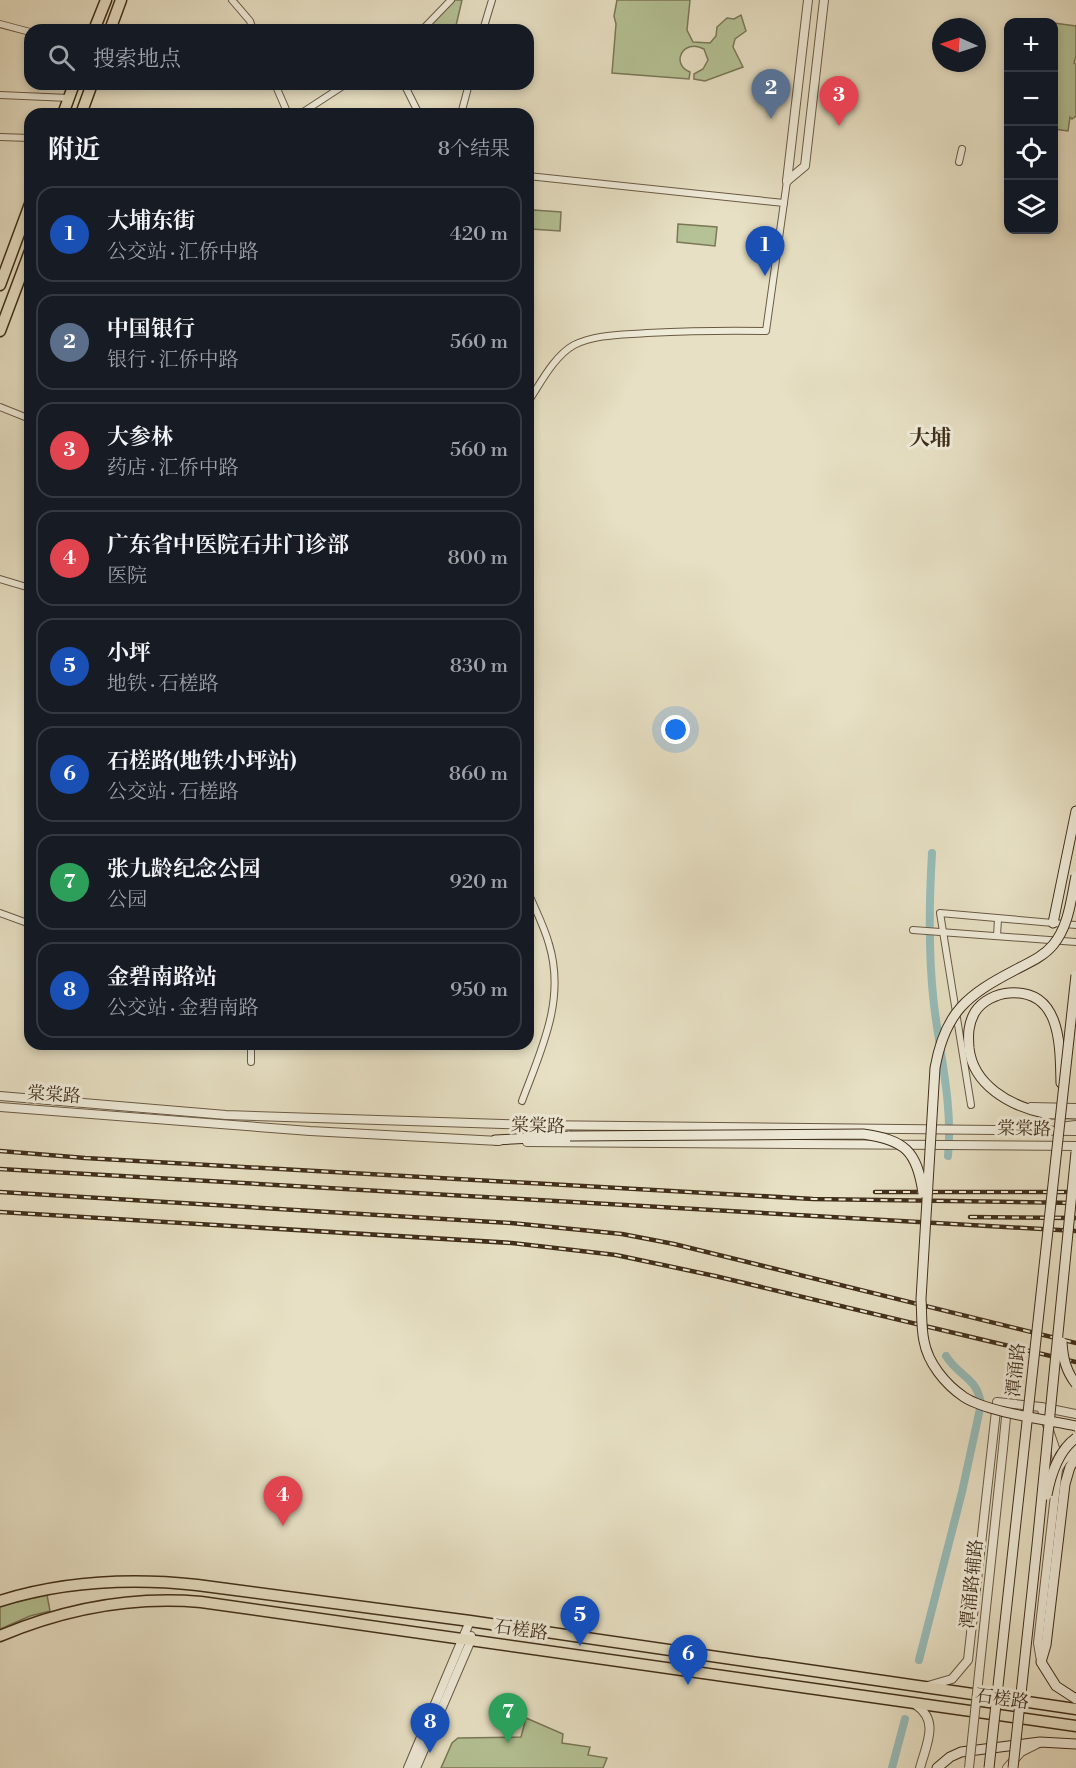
<!DOCTYPE html>
<html lang="zh">
<head>
<meta charset="utf-8">
<style>
	:root { --surface:#171b24; --page:#20242c; --text:#f1f3f6; --muted:#9ea1a6; --line:#363941; --accent:#c59692 }
	body { margin:0; font-family:"Libre Bodoni","Noto Serif SC",serif; background:var(--page); color:var(--text) }
	.controls { position:absolute; right:18px; top:18px; display:grid; overflow:hidden; border-radius:12px; box-shadow:0 3px 9px #0003 }
	.controls button { width:54px; height:54px; display:grid; place-items:center; padding:0; border:0; border-bottom:2px solid var(--line); background:var(--surface); color:var(--text); font:30px sans-serif }
	.compass { position:absolute; left:932px; top:18px; width:54px; height:54px; border-radius:50%; background:var(--surface); box-shadow:0 3px 9px #0003; rotate:273deg }
	.you { position:absolute; left:676px; top:730px; width:21px; height:21px; margin:-15px; border:4px solid #fff; border-radius:50%; background:#1a73e8; box-shadow:0 0 0 9px #1a73e833 }
	.badge { display:grid; place-items:center; width:39px; height:39px; border-radius:50%; background:var(--accent); color:#fff; font-size:20px; font-weight:700 }
	.pin { position:absolute; translate:-50% -50px; filter:drop-shadow(0 2px 3px #0008) }
	.pin::after { content:''; position:absolute; top:32px; width:21px; height:18px; background:inherit; clip-path:polygon(0 0,100% 0,50% 100%) }
	.list { margin:0; padding:0; list-style:none }
	h2 { display:flex; justify-content:space-between; align-items:center; height:78px; margin:0; padding:0 24px; font-size:26px }
	h2 small { font-size:20px; font-weight:400; color:var(--muted) }
	.list li { display:grid; grid-template-columns:39px 1fr auto; gap:18px; align-items:center; box-sizing:border-box; height:96px; margin:0 12px 12px; padding:0 12px; border:2px solid var(--line); border-radius:18px }
	.list b { display:block; font-size:22px; white-space:nowrap }
	.list p { margin:0; font-size:20px; white-space:nowrap; color:var(--muted) }
	.list em { font-size:20px; font-style:normal; color:var(--muted) }
	.icon { flex:none; width:33px; height:33px; fill:none; stroke:currentColor; stroke-width:2; stroke-linecap:round; stroke-linejoin:round }
	.map { position:relative; flex:none; width:1076px; height:1768px; overflow:hidden }
	.search { position:absolute; background:var(--surface); box-shadow:0 3px 9px #0003; left:24px; top:24px; width:510px; height:66px; display:flex; align-items:center; gap:15px; box-sizing:border-box; padding:0 21px; border-radius:18px; color:var(--muted); font-size:22px }
	.panel { position:absolute; background:var(--surface); box-shadow:0 3px 9px #0003; left:24px; top:108px; width:510px; height:942px; border-radius:18px }
	.map>svg:first-child { display:block }
	.green { fill:#b4c295; stroke:#7a7857; stroke-width:1.5 }
	.lines { fill:none; stroke-linecap:round; stroke-linejoin:round }
	.canal { stroke:#97bcb9; stroke-width:8 }
	.minor-casing { stroke:#6a5a44; stroke-width:8 }
	.tertiary-casing { stroke:#6a5a44; stroke-width:10 }
	.secondary-casing { stroke:#402e19; stroke-width:11 }
	.primary-casing { stroke:#402e19; stroke-width:13 }
	.minor { stroke:#efebd9; stroke-width:6 }
	.tertiary { stroke:#efebd9; stroke-width:8 }
	.secondary { stroke:#efebd9; stroke-width:9 }
	.primary { stroke:#e7e0c4; stroke-width:10 }
	.rail-casing { stroke:#402e19; stroke-width:4.5 }
	.rail { stroke:#efebd9; stroke-width:2; stroke-dasharray:7; stroke-linecap:butt }
	.tertiary-bridge-casing { stroke:#6a5a44; stroke-width:10; stroke-linecap:butt }
	.secondary-bridge-casing { stroke:#402e19; stroke-width:11; stroke-linecap:butt }
	.tertiary-bridge { stroke:#efebd9; stroke-width:8 }
	.secondary-bridge { stroke:#efebd9; stroke-width:9 }
	.labels { text-anchor:middle; dominant-baseline:central; stroke-width:6; stroke-linejoin:round; paint-order:stroke }
	.street-label { font-size:18px; fill:#402e19; stroke:#efebd9 }
	.quarter-label { font-size:21px; font-weight:bold; fill:#402e19; stroke:#efebd9 }
</style>
</head>
<body>
<div class="map">
<svg width="1076" height="1768" viewBox="0 0 1076 1768">
	<rect width="100%" height="100%" fill="#e7e0c4"/>
	<filter id="stains"><feTurbulence type="fractalNoise" baseFrequency=".00333" numOctaves="4"/><feColorMatrix values="0 0 0 0 .2 0 0 0 0 .09 0 0 0 0 .02 0 0 0 .5 -.17"/></filter>
	<radialGradient id="worn" r=".72"><stop offset=".6" stop-color="#630" stop-opacity="0"/><stop offset="1" stop-color="#630" stop-opacity=".3"/></radialGradient>
	<g class="green">
		<polygon points="451,0 462,0 455,30 422,30"/>
		<path d="M 617,0 L 690,0 L 687,30 L 693,42 L 710,43 L 716,36 L 717,27 L 727,18 L 734,19 L 741,15 L 746,31 L 735,39 L 733,47 L 743,67 L 705,81 L 694,79 L 694,74 L 703,69 L 708,60 L 704,49 C 683,38 670,64 690,72 L 689,79 L 612,73 L 616,24 L 614,16 Z"/>
		<polygon points="1054,23 1076,26 1076,56 1074,63 1076,64 1076,116 1072,119 1070,117 1068,131 1054,129"/>
		<polygon points="533,210 561,212 560,231 531,229"/>
		<polygon points="678,224 717,227 715,246 677,242"/>
		<polygon points="47,1595 50,1611 30,1616 0,1629 0,1606"/>
		<polygon points="526,1718 563,1734 562,1743 590,1747 588,1755 607,1758 603,1768 441,1768 452,1743 458,1738 521,1737"/>
	</g>
	<g class="lines">
		<g class="canal">
			<path d="M 932,853 C 929,904 928,954 934,1005 C 940,1055 953,1105 948,1156"/>
			<path d="M 919,1660 L 962,1492 L 981,1404 C 977,1377 959,1377 946,1356"/>
			<polyline points="892,1768 905,1719"/>
		</g>
		<g class="minor-casing">
			<g id="minor">
				<polyline points="232,0 250,21 253,30"/>
				<polyline points="0,24 30,32"/>
				<polyline points="422,30 451,0"/>
				<polyline points="483,30 492,0"/>
				<polyline points="275,84 288,114"/>
				<polyline points="404,84 419,114"/>
				<polyline points="0,95 69,98"/>
				<polyline points="300,114 346,84"/>
				<polyline points="461,114 469,84"/>
				<polyline points="0,137 30,138"/>
				<polyline points="959,162 962,149"/>
				<polyline points="528,176 784,203"/>
				<path d="M 528,402 C 540,384 554,356 574,345 C 596,334 623,335 647,333 C 687,331 726,330 766,331 L 787,181"/>
				<polyline points="0,407 30,419"/>
				<polyline points="0,579 30,588"/>
				<polyline points="0,913 30,924"/>
				<polyline points="913,930 1076,942"/>
				<polyline points="997,936 998,919"/>
				<polyline points="251,1044 251,1062"/>
				<path d="M 522,1101 C 541,1050 566,1000 549,944 C 544,926 535,909 528,892"/>
				<polyline points="971,1105 940,913 1076,925"/>
			</g>
		</g>
		<g class="tertiary-casing">
			<g id="tertiary">
				<polyline points="787,181 805,166 824,0"/>
				<polyline points="787,181 808,0"/>
				<polyline points="0,1096 226,1115 533,1125 1076,1131"/>
				<polyline points="0,1107 310,1131 499,1141"/>
				<polyline points="1031,1107 1076,1108"/>
				<polyline points="1059,1127 1076,1125"/>
				<polyline points="527,1142 1076,1146"/>
				<polyline points="1041,1407 1055,1448 1058,1469 1038,1643 1041,1661"/>
				<polyline points="1003,1448 1007,1407"/>
				<polyline points="1058,1469 1063,1461 1076,1448"/>
				<polyline points="928,1686 952,1679 968,1660 997,1402 1041,1407 1076,1414"/>
				<path d="M 916,1705 C 940,1721 926,1745 920,1768"/>
				<polyline points="408,1768 470,1621"/>
				<polyline points="416,1768 471,1640 471,1636"/>
				<polyline points="1007,1768 1021,1752 1039,1743"/>
			</g>
		</g>
		<g class="secondary-casing">
			<g id="secondary">
				<polyline points="1053,923 1076,811"/>
				<path d="M 1061,1083 C 1060,1047 1062,989 1009,993 C 996,994 982,1001 975,1012 C 968,1024 968,1035 969,1048 C 973,1085 1010,1106 1044,1113 C 1054,1115 1066,1113 1076,1114"/>
				<polyline points="495,1140 570,1136"/>
				<polyline points="1076,1458 1070,1467 1065,1484 1046,1645 1041,1662 1056,1686 1076,1699"/>
				<polyline points="937,1768 950,1757 961,1752 1040,1742 1076,1744"/>
			</g>
		</g>
		<g class="primary-casing">
			<g id="primary">
				<polyline points="94,30 106,0"/>
				<polyline points="110,30 121,0"/>
				<polyline points="63,114 74,84"/>
				<polyline points="81,114 92,84"/>
				<polyline points="0,285 30,204"/>
				<polyline points="0,331 30,251"/>
				<path d="M 0,1601 C 64,1581 131,1578 197,1585 L 470,1621 L 1076,1709"/>
				<path d="M 0,1636 C 64,1609 132,1596 201,1602 L 1076,1726"/>
			</g>
		</g>
		<use href="#minor" class="minor"/>
		<use href="#tertiary" class="tertiary"/>
		<use href="#secondary" class="secondary"/>
		<use href="#primary" class="primary"/>
		<g class="rail-casing">
			<g id="rail">
				<polyline points="0,1151 85,1158 813,1199 1076,1203"/>
				<polyline points="0,1169 1076,1231"/>
				<polyline points="0,1192 511,1223 622,1234 674,1244 1076,1343"/>
				<polyline points="875,1192 1076,1192"/>
				<polyline points="0,1212 512,1243 616,1255 715,1276 1076,1362"/>
				<polyline points="970,1217 1076,1218"/>
			</g>
		</g>
		<use href="#rail" class="rail"/>
		<g class="tertiary-bridge-casing">
			<polyline id="tertiary-bridge" points="969,1768 1003,1448"/>
		</g>
		<g class="secondary-bridge-casing">
			<g id="secondary-bridge">
				<path d="M 1076,876 C 1071,899 1069,926 1053,945 C 1043,957 1028,963 1015,970 C 967,995 945,1012 935,1068 L 921,1299 C 922,1313 921,1327 924,1341 C 928,1363 945,1384 964,1397 C 987,1412 1047,1420 1076,1426"/>
				<path d="M 570,1136 L 863,1134 C 905,1140 917,1151 923,1193"/>
				<path d="M 1062,1342 C 1063,1359 1066,1371 1076,1384"/>
				<path d="M 1047,1495 C 1051,1474 1058,1451 1076,1438"/>
				<polyline points="989,1768 1076,975"/>
				<polyline points="1013,1768 1037,1545 1076,1152"/>
			</g>
		</g>
		<use href="#tertiary-bridge" class="tertiary-bridge"/>
		<use href="#secondary-bridge" class="secondary-bridge"/>
	</g>
	<g class="labels">
		<g class="street-label">
			<text transform="translate(54 1095) rotate(4)">棠棠路</text>
			<text transform="translate(538 1126) rotate(2)">棠棠路</text>
			<text transform="translate(1024 1129) rotate(1)">棠棠路</text>
			<text transform="translate(1016 1370) rotate(-84)">潭涌路</text>
			<text transform="translate(972 1584) rotate(-84)">潭涌路辅路</text>
			<text transform="translate(521 1630) rotate(8)">石槎路</text>
			<text transform="translate(1002 1699) rotate(8)">石槎路</text>
		</g>
		<g class="quarter-label">
			<text x="930" y="439">大埔</text>
		</g>
	</g>
	<rect width="100%" height="100%" filter="url(#stains)"/>
	<rect width="100%" height="100%" fill="url(#worn)"/>
</svg>
<div class="controls">
<button>+</button>
<button>−</button>
<button><svg class="icon" aria-label="locate" viewBox="0 0 24 24"><circle cx="12" cy="12" r="6"/><path d="M12 2v4M12 18v4M2 12h4M18 12h4"/></svg></button>
<button><svg class="icon" aria-label="layers" viewBox="0 0 24 24"><path d="M12 4l9 5-9 5-9-5zM3 14l9 5 9-5"/></svg></button>
</div>
<svg class="compass" viewBox="-18 -18 36 36"><path d="M0-13l5 13h-10z" fill="#e53935"/><path d="M0 13l5-13h-10z" fill="#9ea1a6"/></svg>
<div class="you"></div>
<div class="pin badge" style="left:765px;top:276px;background:#1a4fb4">1</div>
<div class="pin badge" style="left:771px;top:119px;background:#5c6f8a">2</div>
<div class="pin badge" style="left:839px;top:126px;background:#e0444e">3</div>
<div class="pin badge" style="left:283px;top:1526px;background:#e0444e">4</div>
<div class="pin badge" style="left:580px;top:1646px;background:#1a4fb4">5</div>
<div class="pin badge" style="left:688px;top:1685px;background:#1a4fb4">6</div>
<div class="pin badge" style="left:508px;top:1743px;background:#2e9e5b">7</div>
<div class="pin badge" style="left:430px;top:1753px;background:#1a4fb4">8</div>
<div class="search"><svg class="icon" aria-label="search" viewBox="0 0 24 24"><circle cx="10" cy="10" r="6"/><path d="M15 15l6 6"/></svg>搜索地点</div>
<section class="panel">
<h2>附近<small>8个结果</small></h2>
<ul class="list">
<li><span class="badge" style="background:#1a4fb4">1</span><div><b>大埔东街</b><p>公交站 · 汇侨中路</p></div><em>420 m</em></li>
<li><span class="badge" style="background:#5c6f8a">2</span><div><b>中国银行</b><p>银行 · 汇侨中路</p></div><em>560 m</em></li>
<li><span class="badge" style="background:#e0444e">3</span><div><b>大参林</b><p>药店 · 汇侨中路</p></div><em>560 m</em></li>
<li><span class="badge" style="background:#e0444e">4</span><div><b>广东省中医院石井门诊部</b><p>医院</p></div><em>800 m</em></li>
<li><span class="badge" style="background:#1a4fb4">5</span><div><b>小坪</b><p>地铁 · 石槎路</p></div><em>830 m</em></li>
<li><span class="badge" style="background:#1a4fb4">6</span><div><b>石槎路(地铁小坪站)</b><p>公交站 · 石槎路</p></div><em>860 m</em></li>
<li><span class="badge" style="background:#2e9e5b">7</span><div><b>张九龄纪念公园</b><p>公园</p></div><em>920 m</em></li>
<li><span class="badge" style="background:#1a4fb4">8</span><div><b>金碧南路站</b><p>公交站 · 金碧南路</p></div><em>950 m</em></li>
</ul>
</section>
</div>
</body>
</html>
